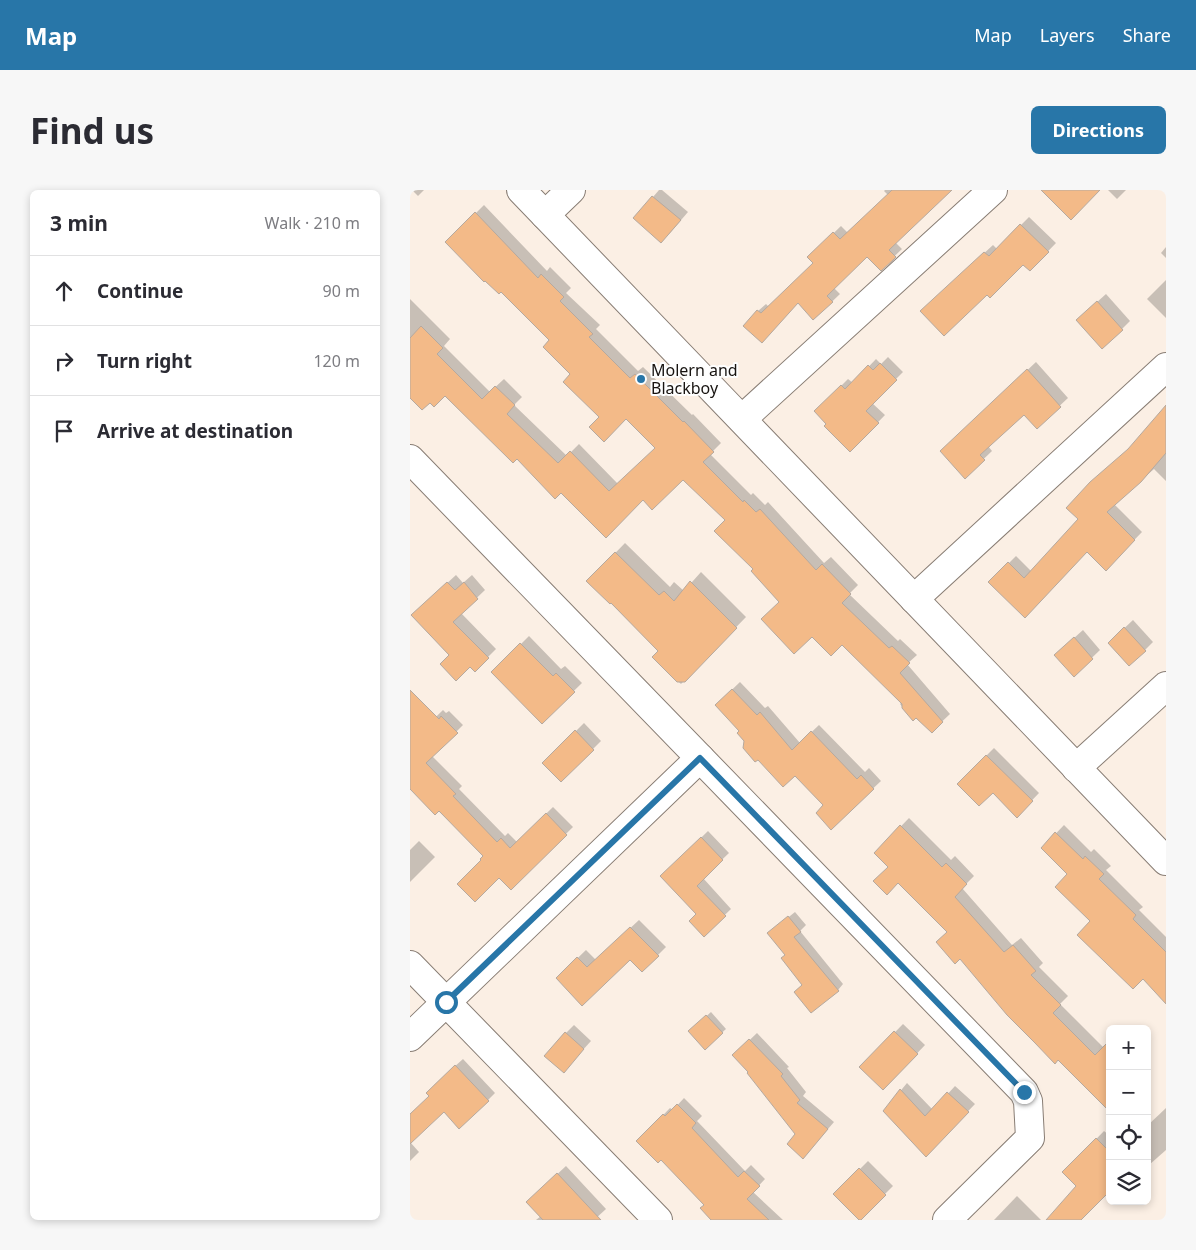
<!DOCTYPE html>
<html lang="en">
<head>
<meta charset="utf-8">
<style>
	:root { --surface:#fff; --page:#f7f7f7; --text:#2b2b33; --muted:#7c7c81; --line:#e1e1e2; --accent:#2876a8 }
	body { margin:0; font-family:"Noto Sans",sans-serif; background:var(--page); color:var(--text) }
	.controls { position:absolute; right:15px; bottom:15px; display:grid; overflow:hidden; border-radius:8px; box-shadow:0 2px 8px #0003 }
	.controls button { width:45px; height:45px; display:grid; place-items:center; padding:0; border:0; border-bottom:1px solid var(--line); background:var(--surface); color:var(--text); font:25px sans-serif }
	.stop { position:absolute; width:15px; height:15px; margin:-11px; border:4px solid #2876a8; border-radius:50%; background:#fff }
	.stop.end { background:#2876a8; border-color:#fff; box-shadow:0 1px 5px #0008 }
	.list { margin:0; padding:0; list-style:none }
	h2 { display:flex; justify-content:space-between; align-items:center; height:65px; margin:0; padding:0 20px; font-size:21px }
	h2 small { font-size:16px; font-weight:400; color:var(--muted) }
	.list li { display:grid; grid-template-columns:32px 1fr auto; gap:15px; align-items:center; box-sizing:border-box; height:70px; padding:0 20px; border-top:1px solid var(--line) }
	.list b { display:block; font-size:19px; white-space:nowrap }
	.list em { font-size:16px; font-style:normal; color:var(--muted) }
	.icon { flex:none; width:28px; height:28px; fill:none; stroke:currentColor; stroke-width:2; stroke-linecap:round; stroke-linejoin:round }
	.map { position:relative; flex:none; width:756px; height:1030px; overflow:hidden; border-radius:8px }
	header { display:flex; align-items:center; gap:30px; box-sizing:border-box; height:70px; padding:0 25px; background:var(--accent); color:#fff }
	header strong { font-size:24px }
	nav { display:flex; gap:28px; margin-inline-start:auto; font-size:18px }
	.intro { display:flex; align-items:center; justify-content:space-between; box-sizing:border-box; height:120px; padding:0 30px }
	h1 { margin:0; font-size:35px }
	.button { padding:12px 22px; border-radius:8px; background:var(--accent); color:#fff; font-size:18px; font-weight:700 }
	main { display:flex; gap:30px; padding:0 30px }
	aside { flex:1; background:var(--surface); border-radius:8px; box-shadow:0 2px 8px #0003 }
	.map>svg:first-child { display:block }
	.shadow { fill:#0003 }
	.building { fill:#f3ba88; stroke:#b5a99f }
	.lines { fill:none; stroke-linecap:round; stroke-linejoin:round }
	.minor-casing { stroke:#887d74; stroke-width:30 }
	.minor { stroke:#fff; stroke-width:28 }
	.route { stroke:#2876a8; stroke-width:6 }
	.poi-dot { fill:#2876a8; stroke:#fefefe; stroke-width:2 }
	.labels { text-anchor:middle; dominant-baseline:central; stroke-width:4; stroke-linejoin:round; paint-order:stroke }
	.poi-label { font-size:16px; fill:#171310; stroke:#fefefe; text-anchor:start }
</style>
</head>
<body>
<header>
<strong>Map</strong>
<nav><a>Map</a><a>Layers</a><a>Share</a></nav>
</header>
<div class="intro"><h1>Find us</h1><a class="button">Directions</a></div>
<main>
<aside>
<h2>3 min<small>Walk · 210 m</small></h2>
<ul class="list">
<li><svg class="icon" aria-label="ahead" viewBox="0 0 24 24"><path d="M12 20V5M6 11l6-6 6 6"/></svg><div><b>Continue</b></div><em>90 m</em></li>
<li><svg class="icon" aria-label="right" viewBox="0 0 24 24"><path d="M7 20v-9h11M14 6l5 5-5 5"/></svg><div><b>Turn right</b></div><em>120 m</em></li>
<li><svg class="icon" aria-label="arrive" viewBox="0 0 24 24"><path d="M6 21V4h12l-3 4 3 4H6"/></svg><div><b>Arrive at destination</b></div></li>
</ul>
</aside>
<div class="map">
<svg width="756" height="1030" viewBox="0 0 756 1030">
	<rect width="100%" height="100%" fill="#fbefe4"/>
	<g class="shadow">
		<polygon points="2,0 14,0 8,6"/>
		<polygon points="249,0 252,0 278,22 259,44 225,28"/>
		<polygon points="475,0 541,0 485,52 492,59 471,79 457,65 424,98 430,104 404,129 388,112 359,144 348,121 356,114 359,117 405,73 399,67 431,36 438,43 478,5 474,1"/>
		<polygon points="698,0 716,0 707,9"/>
		<polygon points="74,15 137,81 140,77 161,98 156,103 190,135 186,139 228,181 233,177 282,225 283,224 311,253 300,264 341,305 343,303 355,315 358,312 414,373 421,367 448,395 439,404 488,451 490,449 507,465 497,474 540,524 522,541 506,526 503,529 490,514 492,512 432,453 371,412 345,379 317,330 273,289 233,308 151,302 35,204 0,191 0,109 40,149 34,156 80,202 94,189 112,207 104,215 157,266 169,254 208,294 247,258 216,227 191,227 141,150 91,100 37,52"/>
		<polygon points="619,27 646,53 620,80 613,73 577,104 520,113 583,55 587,59"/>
		<polygon points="756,57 756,68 751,63"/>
		<polygon points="756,90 756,128 737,109"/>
		<polygon points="696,104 720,131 712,139 676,122"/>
		<polygon points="478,167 493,182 462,213 475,225 440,261 406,221 438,189 443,193 466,169 471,174"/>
		<polygon points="626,172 658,208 627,237 614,223 578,256 582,261 555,287 540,253"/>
		<polygon points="756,217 756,291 744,279 704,314 732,342 696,379 677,360 622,419 580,392 606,366 622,382 670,329 722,256"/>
		<polygon points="215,353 260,397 264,392 274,401 291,382 336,427 271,494 243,467 250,461 178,391"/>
		<polygon points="46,385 53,393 62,385 75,400 51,423 86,459 65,480 41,465 11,417"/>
		<polygon points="723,430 743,452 735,460 707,445"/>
		<polygon points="673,440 690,460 664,485 654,457"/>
		<polygon points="119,446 151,479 155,476 172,493 132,532 83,482"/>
		<polygon points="330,492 355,518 358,516 390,553 409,535 455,582 459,578 471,591 421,638 415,615 385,584 335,551 331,541 306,515"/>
		<polygon points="33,520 36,523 39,521 53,535 22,566 52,596 49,599 95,646 98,643 107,652 143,617 163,637 101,698 75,666 0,592 0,552"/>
		<polygon points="174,533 191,551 151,591 134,573"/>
		<polygon points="584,558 629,603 607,626 583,601 548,594"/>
		<polygon points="499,628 541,670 545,666 564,686 552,698 602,755 611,748 633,773 629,777 658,806 650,814 694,858 700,906 648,869 538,742 465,663"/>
		<polygon points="654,635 681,662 684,659 701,676 696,680 733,717 729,720 756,747 756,812 682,731 659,684 632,658"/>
		<polygon points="298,641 319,663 293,688 321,719 294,745 288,724 252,686"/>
		<polygon points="9,651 25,667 0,692 0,660"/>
		<polygon points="385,722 396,735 390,741 433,794 428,800 394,795 376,765 365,738"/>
		<polygon points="229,730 256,757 232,781 220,769 147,788 176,760 186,770"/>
		<polygon points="301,822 316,839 295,858 280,841"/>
		<polygon points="493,834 515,855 481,891 451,877"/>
		<polygon points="164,835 181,851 161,873 156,843"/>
		<polygon points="347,843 379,877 377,878 396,902 393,906 424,932 400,960 340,882 324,865"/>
		<polygon points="53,869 85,903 78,910 34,920 0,932 0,926 21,906 24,895"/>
		<polygon points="497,893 523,920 545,896 565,914 516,965 474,921"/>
		<polygon points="274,908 292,926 287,931 335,981 341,975 355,989 343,1002 373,1030 303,1030 295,1015 251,968 228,951 260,918 263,920"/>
		<polygon points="756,918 756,960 739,975 737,973 737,936"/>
		<polygon points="694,941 700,946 700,999 670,1030 637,1030 668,996 654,982"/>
		<polygon points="0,952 9,962 0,971"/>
		<polygon points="458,971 483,996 450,1029 425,1004"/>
		<polygon points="156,976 196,1019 184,1030 126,1030 131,1026 126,1004"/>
		<polygon points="607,1006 631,1030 584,1030"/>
	</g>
	<g class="building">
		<polygon points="482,0 542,0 479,60 486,67 483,70 471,81 457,67 417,106 423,112 403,130 388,113 352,153 333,136 347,120 351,123 403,73 397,67 423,42 430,49"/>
		<polygon points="631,0 690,0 661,30"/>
		<polygon points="242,6 271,30 251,53 223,28"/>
		<polygon points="65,22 128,88 131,84 154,107 150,111 183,144 179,147 220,188 225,184 273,232 274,231 304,262 293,272 333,312 334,310 346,322 350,319 406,380 412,374 441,404 432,413 479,458 482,456 500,473 490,483 533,532 522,543 506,528 503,531 492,518 492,514 432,455 421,466 402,447 384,464 351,429 369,412 341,381 343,379 304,341 315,330 273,290 242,320 233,310 196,348 151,303 145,309 107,269 103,273 35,206 24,217 20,213 12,220 0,208 0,148 11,136 33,158 27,164 72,209 85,196 105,215 97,224 148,273 160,261 199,301 245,258 216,229 194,252 179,237 189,227 153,192 160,184 133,157 139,150 91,102 89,104 75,91 74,92 35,52"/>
		<polygon points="610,34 639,62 620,81 613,75 580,108 577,105 534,146 510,121 574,62 579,66"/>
		<polygon points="687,111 713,140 692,159 666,130"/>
		<polygon points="470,173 487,190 456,221 469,233 440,262 414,236 416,234 404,221 431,195 435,199 458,175 463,180"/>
		<polygon points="617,179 651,217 627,239 614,225 570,265 575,270 555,289 530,261"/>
		<polygon points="756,215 756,263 731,292 697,322 725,350 696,381 677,362 615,428 578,392 598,372 614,388 668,329 656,318 680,292 718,259"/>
		<polygon points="205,362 249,405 254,401 264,411 280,391 327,438 275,492 267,492 242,467 248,461 201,413 200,414 176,391"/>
		<polygon points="37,392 45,400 54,392 68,409 43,432 79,468 65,482 60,477 46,491 30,474 39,465 1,425"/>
		<polygon points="714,437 736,461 719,476 698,453"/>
		<polygon points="664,447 683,469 664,487 644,465"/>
		<polygon points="110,453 143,486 146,483 165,502 132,534 81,482"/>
		<polygon points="322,499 347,525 350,522 382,560 401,541 447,589 451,585 464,599 421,640 406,623 413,615 385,586 373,597 348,570 345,572 333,558 334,551 327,543 329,541 305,515"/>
		<polygon points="0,500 29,529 31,526 48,543 16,573 46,604 43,606 87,652 91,648 100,658 136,623 157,645 101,700 89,688 65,712 47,694 71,670 70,669 73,666 29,621 25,625 0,599"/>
		<polygon points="165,540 184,560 151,592 132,573"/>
		<polygon points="576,565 623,611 607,628 583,603 569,616 547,594"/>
		<polygon points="490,635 532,677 536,673 557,694 545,707 594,762 603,755 626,781 621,785 651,815 643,823 685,865 700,850 700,922 648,870 645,874 625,853 597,825 550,769 545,774 526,752 537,742 488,693 477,705 463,691 478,677 464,663"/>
		<polygon points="645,642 673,669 675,666 694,684 689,689 726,725 723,729 756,762 756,814 733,789 723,799 667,745 680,731 645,697 657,684 631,658"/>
		<polygon points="291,647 313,670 287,696 316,726 294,747 279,731 286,724 250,686"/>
		<polygon points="378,726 391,742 384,747 429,801 401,823 384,802 392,795 371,768 375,765 357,743"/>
		<polygon points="220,737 249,766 232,782 220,770 172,816 146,788 167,767 177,777"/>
		<polygon points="296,825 313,843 295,860 278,841"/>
		<polygon points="484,841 508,864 473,900 449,877"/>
		<polygon points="155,842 174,859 154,883 134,866"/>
		<polygon points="339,849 373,884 371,886 390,910 387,913 418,939 393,969 377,954 385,944 337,883 338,882 322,865"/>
		<polygon points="45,875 79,911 49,939 34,922 0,954 0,924 19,906 16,903"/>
		<polygon points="490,899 515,926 537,902 559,922 516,967 473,921"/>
		<polygon points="267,914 286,933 282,938 328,987 334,981 350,996 337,1009 359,1030 301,1030 290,1018 294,1015 251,970 248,973 226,951 253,924 255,926"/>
		<polygon points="686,948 700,962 700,1001 671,1030 636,1030 666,996 652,982"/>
		<polygon points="449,978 476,1005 451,1030 449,1030 423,1004"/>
		<polygon points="147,983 191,1030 133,1030 116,1012"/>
	</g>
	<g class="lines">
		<g class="minor-casing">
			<g id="minor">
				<polyline points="111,0 756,671"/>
				<polyline points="135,25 161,0"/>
				<polyline points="332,229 583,0"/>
				<polyline points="0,269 614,902 618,911 620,948 537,1030"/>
				<polyline points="504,409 756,177"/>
				<polyline points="666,578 756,496"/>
				<polyline points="0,775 248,1030"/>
				<polyline points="0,847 290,568"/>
			</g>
		</g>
		<use href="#minor" class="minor"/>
	</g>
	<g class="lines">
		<polyline class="route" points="36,812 290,568 614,902"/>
	</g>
	<circle class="poi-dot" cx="231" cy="189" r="5"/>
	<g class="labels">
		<g class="poi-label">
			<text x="241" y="180">Molern and<tspan x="241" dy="18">Blackboy</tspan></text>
		</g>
	</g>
</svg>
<div class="controls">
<button>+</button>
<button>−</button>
<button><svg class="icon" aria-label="locate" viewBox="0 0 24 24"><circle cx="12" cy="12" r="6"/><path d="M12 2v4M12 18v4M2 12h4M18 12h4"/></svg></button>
<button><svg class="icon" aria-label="layers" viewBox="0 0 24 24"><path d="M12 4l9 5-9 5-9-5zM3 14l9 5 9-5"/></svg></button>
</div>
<div class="stop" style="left:36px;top:812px"></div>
<div class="stop end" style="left:614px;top:902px"></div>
</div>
</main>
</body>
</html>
